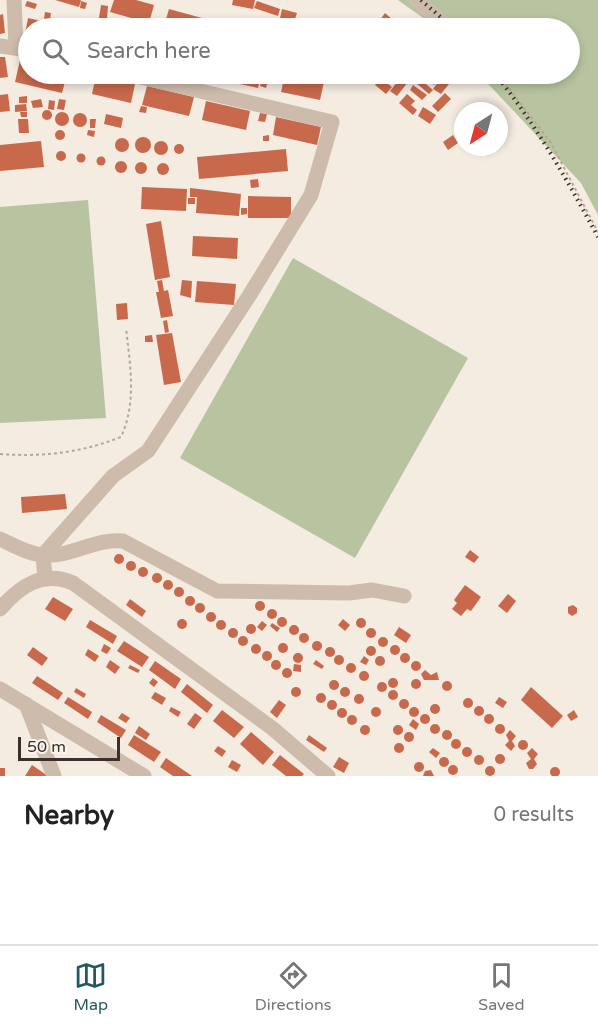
<!DOCTYPE html>
<html lang="en">
<head>
<meta charset="utf-8">
<style>
	:root { --surface:#fff; --page:#f6f6f6; --text:#222; --muted:#767676; --line:#e0e0e0; --accent:#1f5a5e }
	body { margin:0; font-family:"Varela Round",sans-serif; background:var(--page); color:var(--text) }
	.compass { position:absolute; left:454px; top:102px; width:54px; height:54px; border-radius:50%; background:var(--surface); box-shadow:0 3px 9px #0003; rotate:216deg }
	.scale { position:absolute; left:18px; bottom:15px; width:102px; box-sizing:border-box; padding-left:6px; border:3px solid #3b302b; border-top:0; font-size:16px; line-height:21px; white-space:nowrap; color:#3b302b; -webkit-text-stroke:4px #fbf5ee; paint-order:stroke }
	.list { margin:0; padding:0; list-style:none }
	h2 { display:flex; justify-content:space-between; align-items:center; height:78px; margin:0; padding:0 24px; font-size:26px }
	h2 small { font-size:20px; font-weight:400; color:var(--muted) }
	.icon { flex:none; width:33px; height:33px; fill:none; stroke:currentColor; stroke-width:2; stroke-linecap:round; stroke-linejoin:round }
	.map { position:relative; flex:none; width:598px; height:776px; overflow:hidden }
	.search { position:absolute; background:var(--surface); box-shadow:0 3px 9px #0003; left:18px; right:18px; top:18px; height:66px; display:flex; align-items:center; gap:15px; box-sizing:border-box; padding:0 21px; border-radius:33px; color:var(--muted); font-size:22px }
	.sheet { height:168px; background:var(--surface) }
	nav { display:flex; justify-content:space-around; align-items:center; box-sizing:border-box; height:84px; border-top:2px solid var(--line); background:var(--surface); font-size:16px; color:var(--muted) }
	nav a { display:grid; justify-items:center; gap:3px }
	nav .on { color:var(--accent) }
	.map>svg:first-child { display:block }
	.green { fill:#b8c4a0 }
	.building { fill:#c8694b }
	.lines { fill:none; stroke-linecap:round; stroke-linejoin:round }
	.path { stroke:#b9a596; stroke-width:2; stroke-dasharray:3 3; stroke-linecap:butt }
	.minor { stroke:#cdbbac; stroke-width:15 }
	.rail { stroke:#3b302b; stroke-width:4; stroke-dasharray:1.5 4.5; stroke-linecap:butt }
</style>
</head>
<body>
<div class="map">
<svg width="598" height="776" viewBox="0 0 598 776">
	<rect width="100%" height="100%" fill="#f4ebe1"/>
	<g class="green">
		<polygon points="398,0 598,0 598,215 581,183 479,74 570,74 570,28 437,28"/>
		<polygon points="88,200 106,418 0,423 0,207"/>
		<polygon points="293,258 468,358 355,558 180,458"/>
	</g>
	<g class="building">
		<polygon points="55,0 81,0 79,7"/>
		<polygon points="114,0 136,0 154,5 149,23 110,12"/>
		<polygon points="233,0 255,0 253,9 232,5"/>
		<polygon points="27,1 37,4 35,9 25,6"/>
		<polygon points="81,1 87,3 85,9 80,8"/>
		<polygon points="257,1 280,9 278,16 254,8"/>
		<polygon points="101,5 108,6 107,19 99,18"/>
		<polygon points="169,9 213,21 211,28 164,26"/>
		<polygon points="282,9 297,13 294,22 280,18"/>
		<polygon points="45,12 51,13 50,20 44,19"/>
		<polygon points="385,13 392,19 387,26 390,28 381,28 385,24 380,20"/>
		<polygon points="3,14 5,33 0,34 0,15"/>
		<polygon points="28,18 71,28 28,28 28,41 24,40"/>
		<polygon points="226,23 247,28 225,28"/>
		<rect x="109" y="24" width="9" height="4"/>
		<polygon points="0,57 5,57 8,77 0,78"/>
		<polygon points="20,60 28,62 28,74 67,74 62,93 15,82"/>
		<polygon points="87,74 95,74 93,80 86,78"/>
		<polygon points="212,74 261,74 258,88 211,78"/>
		<polygon points="285,74 324,82 320,100 281,92"/>
		<polygon points="365,74 383,74 375,83"/>
		<polygon points="384,74 397,74 408,82 397,96 390,91 397,82 390,79 387,83 392,87 386,94 375,85"/>
		<polygon points="418,74 433,74 439,78 434,85"/>
		<polygon points="96,75 135,84 131,103 92,94"/>
		<polygon points="441,78 449,84 441,94 433,89"/>
		<polygon points="262,79 268,81 266,88 260,86"/>
		<polygon points="420,79 433,90 429,94 416,83"/>
		<polygon points="413,85 427,95 422,100 410,90"/>
		<polygon points="147,86 194,97 189,116 142,105"/>
		<polygon points="445,93 451,99 438,112 432,106"/>
		<polygon points="8,94 10,111 0,112 0,95"/>
		<polygon points="407,94 415,101 411,105 417,110 413,115 399,103"/>
		<polygon points="27,96 27,103 19,103 19,97"/>
		<polygon points="41,99 43,107 33,108 31,101"/>
		<polygon points="59,99 66,100 64,110 57,109"/>
		<polygon points="49,100 55,101 54,110 48,109"/>
		<polygon points="206,101 250,111 246,130 202,120"/>
		<polygon points="26,104 27,111 15,112 15,105"/>
		<polygon points="141,106 147,107 146,113 139,112"/>
		<polygon points="423,107 436,115 430,124 418,116"/>
		<circle cx="47" cy="115" r="5"/>
		<circle cx="62" cy="119" r="7"/>
		<polygon points="20,112 27,112 27,117 21,117"/>
		<polygon points="260,113 267,114 265,122 258,121"/>
		<circle cx="80" cy="120" r="7"/>
		<polygon points="106,114 123,118 121,128 104,124"/>
		<polygon points="276,117 321,127 317,145 273,135"/>
		<polygon points="18,119 28,119 29,133 19,133"/>
		<polygon points="90,119 96,119 95,128 90,128"/>
		<polygon points="88,130 95,131 94,137 87,135"/>
		<circle cx="60" cy="135" r="5"/>
		<polygon points="269,135 269,141 263,141 263,136"/>
		<polygon points="453,135 458,143 448,150 443,142"/>
		<circle cx="143" cy="145" r="8"/>
		<circle cx="122" cy="145" r="7"/>
		<circle cx="161" cy="148" r="7"/>
		<polygon points="41,141 44,167 0,171 0,145"/>
		<circle cx="179" cy="149" r="5"/>
		<polygon points="286,149 288,171 199,179 197,157"/>
		<circle cx="61" cy="156" r="5"/>
		<circle cx="81" cy="158" r="4.5"/>
		<circle cx="101" cy="161" r="4.5"/>
		<circle cx="121" cy="167" r="6"/>
		<circle cx="141" cy="168" r="6"/>
		<circle cx="163" cy="169" r="6"/>
		<polygon points="258,179 259,187 251,188 250,180"/>
		<polygon points="142,187 187,189 186,211 141,209"/>
		<polygon points="190,188 241,194 239,216 196,213 197,197 190,197"/>
		<polygon points="248,196 291,197 291,218 248,218"/>
		<rect x="188" y="198" width="7" height="6"/>
		<polygon points="241,208 247,208 247,214 241,215"/>
		<polygon points="161,221 170,277 155,280 146,224"/>
		<polygon points="193,236 238,238 237,259 192,256"/>
		<polygon points="162,280 164,291 168,290 173,316 161,318 156,292 159,292 157,281"/>
		<polygon points="182,280 192,281 191,298 180,295"/>
		<polygon points="197,281 236,284 234,305 195,302"/>
		<polygon points="127,303 128,319 117,320 116,304"/>
		<polygon points="167,320 169,332 165,333 163,321"/>
		<polygon points="172,333 181,382 164,385 156,335"/>
		<polygon points="152,335 153,342 145,342 145,336"/>
		<polygon points="65,494 67,509 22,513 21,497"/>
		<polygon points="470,550 479,557 474,563 465,557"/>
		<circle cx="119" cy="559" r="5"/>
		<circle cx="131" cy="566" r="5"/>
		<circle cx="143" cy="572" r="5"/>
		<circle cx="157" cy="578" r="5"/>
		<circle cx="168" cy="585" r="5"/>
		<polygon points="465,585 481,597 471,611 467,609 461,616 452,609 457,603 454,600"/>
		<circle cx="179" cy="592" r="5"/>
		<polygon points="508,594 516,601 507,613 498,606"/>
		<circle cx="190" cy="601" r="5"/>
		<polygon points="53,597 73,609 65,621 45,609"/>
		<polygon points="130,599 146,611 142,617 126,605"/>
		<circle cx="260" cy="606" r="5"/>
		<circle cx="200" cy="608" r="5"/>
		<polygon points="573,605 577,608 577,613 572,616 568,613 568,607"/>
		<circle cx="272" cy="614" r="5"/>
		<circle cx="211" cy="617" r="5"/>
		<circle cx="282" cy="622" r="5"/>
		<circle cx="361" cy="623" r="5"/>
		<circle cx="182" cy="624" r="5"/>
		<polygon points="343,619 350,625 345,631 338,625"/>
		<polygon points="90,620 117,636 113,644 86,627"/>
		<circle cx="221" cy="625" r="5"/>
		<polygon points="262,621 267,625 262,631 257,627"/>
		<polygon points="272,623 280,628 277,632 270,626"/>
		<circle cx="251" cy="629" r="5"/>
		<circle cx="294" cy="630" r="5"/>
		<polygon points="399,627 411,635 406,643 394,635"/>
		<circle cx="371" cy="633" r="5"/>
		<circle cx="233" cy="633" r="5"/>
		<circle cx="304" cy="638" r="5"/>
		<circle cx="243" cy="641" r="5"/>
		<circle cx="383" cy="642" r="5"/>
		<circle cx="317" cy="646" r="5"/>
		<polygon points="124,641 149,657 142,667 117,651"/>
		<circle cx="283" cy="648" r="5"/>
		<polygon points="104,644 111,648 107,654 101,651"/>
		<circle cx="256" cy="649" r="5"/>
		<circle cx="395" cy="650" r="5"/>
		<circle cx="371" cy="651" r="5"/>
		<circle cx="330" cy="652" r="5"/>
		<polygon points="33,647 48,658 42,666 27,655"/>
		<polygon points="88,649 99,656 95,662 85,655"/>
		<circle cx="267" cy="656" r="5"/>
		<circle cx="405" cy="658" r="5"/>
		<circle cx="298" cy="658" r="5"/>
		<circle cx="339" cy="660" r="5"/>
		<circle cx="380" cy="661" r="5"/>
		<polygon points="364,656 369,660 366,665 360,662"/>
		<polygon points="110,660 120,667 115,674 106,667"/>
		<polygon points="316,660 324,666 322,669 313,664"/>
		<circle cx="276" cy="665" r="5"/>
		<circle cx="416" cy="666" r="5"/>
		<polygon points="155,661 181,679 175,689 149,670"/>
		<circle cx="351" cy="668" r="5"/>
		<polygon points="294,664 301,665 301,672 293,671"/>
		<polygon points="130,665 140,670 138,673 128,668"/>
		<circle cx="287" cy="673" r="5"/>
		<polygon points="425,670 431,675 437,672 439,680 424,680 421,674"/>
		<circle cx="364" cy="676" r="5"/>
		<polygon points="37,676 63,693 58,700 32,683"/>
		<circle cx="393" cy="683" r="5"/>
		<polygon points="153,678 158,682 154,687 149,683"/>
		<circle cx="416" cy="684" r="5"/>
		<circle cx="334" cy="685" r="5"/>
		<circle cx="447" cy="686" r="5"/>
		<circle cx="382" cy="687" r="5"/>
		<polygon points="187,684 213,705 207,713 181,692"/>
		<circle cx="296" cy="692" r="5"/>
		<polygon points="531,687 563,716 552,728 521,700"/>
		<circle cx="345" cy="692" r="5"/>
		<polygon points="76,688 86,694 84,698 74,692"/>
		<circle cx="393" cy="695" r="5"/>
		<polygon points="155,692 166,698 162,705 151,698"/>
		<circle cx="321" cy="698" r="5"/>
		<circle cx="359" cy="699" r="5"/>
		<polygon points="68,697 92,712 88,719 64,703"/>
		<polygon points="499,697 507,702 503,708 495,703"/>
		<circle cx="468" cy="703" r="5"/>
		<circle cx="404" cy="704" r="5"/>
		<polygon points="279,700 286,705 277,718 270,712"/>
		<circle cx="332" cy="705" r="5"/>
		<circle cx="435" cy="709" r="5"/>
		<circle cx="479" cy="711" r="5"/>
		<circle cx="414" cy="712" r="5"/>
		<circle cx="376" cy="712" r="5"/>
		<polygon points="171,707 181,712 178,717 169,711"/>
		<circle cx="342" cy="713" r="5"/>
		<polygon points="222,710 244,727 234,738 213,721"/>
		<polygon points="574,710 578,717 571,721 567,715"/>
		<polygon points="122,713 130,718 126,723 118,718"/>
		<polygon points="195,713 202,718 194,729 187,724"/>
		<circle cx="489" cy="719" r="5"/>
		<circle cx="425" cy="719" r="5"/>
		<polygon points="101,715 126,730 121,738 97,722"/>
		<circle cx="352" cy="720" r="5"/>
		<polygon points="413,719 419,724 416,730 409,725"/>
		<circle cx="435" cy="729" r="5"/>
		<circle cx="500" cy="729" r="5"/>
		<circle cx="398" cy="730" r="5"/>
		<circle cx="365" cy="730" r="5"/>
		<polygon points="139,726 150,734 146,740 135,733"/>
		<circle cx="447" cy="735" r="5"/>
		<polygon points="510,730 516,736 512,741 515,746 511,751 505,745 509,741 506,735"/>
		<circle cx="409" cy="737" r="5"/>
		<polygon points="251,732 274,752 263,765 240,744"/>
		<polygon points="134,735 161,752 154,762 128,745"/>
		<polygon points="309,735 327,748 324,752 306,740"/>
		<circle cx="456" cy="744" r="5"/>
		<circle cx="523" cy="745" r="5"/>
		<circle cx="399" cy="748" r="5"/>
		<polygon points="218,746 226,751 222,757 214,751"/>
		<circle cx="467" cy="752" r="5"/>
		<polygon points="433,748 440,753 436,758 429,752"/>
		<polygon points="532,748 538,754 534,759 537,764 533,769 529,769 526,763 531,759 527,753"/>
		<circle cx="500" cy="759" r="5"/>
		<circle cx="479" cy="760" r="5"/>
		<polygon points="280,755 304,774 302,776 286,776 272,765"/>
		<polygon points="339,757 349,763 344,773 333,767"/>
		<circle cx="444" cy="762" r="5"/>
		<polygon points="166,758 192,776 173,776 160,767"/>
		<polygon points="232,760 241,765 237,772 228,767"/>
		<circle cx="419" cy="767" r="5"/>
		<circle cx="453" cy="770" r="5"/>
		<polygon points="32,765 48,776 25,776"/>
		<circle cx="490" cy="771" r="5"/>
		<circle cx="555" cy="772" r="5"/>
		<rect x="0" y="768" width="5" height="8"/>
		<polygon points="431,770 434,776 423,776 425,771"/>
	</g>
	<g class="lines">
		<g class="path">
			<polyline points="498,74 551,143 598,232"/>
			<path d="M 0,454 C 43,457 80,453 121,437 C 137,402 130,365 126,328"/>
		</g>
		<g class="minor">
			<polyline points="14,0 16,47"/>
			<polyline points="416,0 448,27"/>
			<polyline points="0,46 28,50"/>
			<path d="M 0,539 C 13,545 30,555 44,555 C 72,557 95,538 123,541 L 217,591 L 349,593 L 372,590 L 404,596"/>
			<polyline points="45,578 43,555 113,476 148,451 249,296 311,195 332,122 128,74"/>
			<path d="M 0,609 C 20,586 43,570 73,583 L 272,728 L 328,776"/>
			<polyline points="0,689 144,776"/>
			<polyline points="26,704 54,776"/>
		</g>
		<g class="rail">
			<polyline points="421,0 453,28"/>
			<path d="M 495,74 C 536,124 567,180 598,237"/>
		</g>
	</g>
</svg>
<svg class="compass" viewBox="-18 -18 36 36"><path d="M0-13l5 13h-10z" fill="#e53935"/><path d="M0 13l5-13h-10z" fill="#767676"/></svg>
<div class="scale">50 m</div>
<div class="search"><svg class="icon" aria-label="search" viewBox="0 0 24 24"><circle cx="10" cy="10" r="6"/><path d="M15 15l6 6"/></svg>Search here</div>
</div>
<section class="sheet">
<h2>Nearby<small>0 results</small></h2>
<ul class="list">
</ul>
</section>
<nav>
<a class="on"><svg class="icon" aria-label="map" viewBox="0 0 24 24"><path d="M3 6l6-2 6 2 6-2v14l-6 2-6-2-6 2zM9 4v14M15 6v14"/></svg>Map</a>
<a><svg class="icon" aria-label="directions" viewBox="0 0 24 24"><path d="M12 3l9 9-9 9-9-9zM9 14v-3h6M13 9l2 2-2 2"/></svg>Directions</a>
<a><svg class="icon" aria-label="saved" viewBox="0 0 24 24"><path d="M7 4h10v16l-5-4-5 4z"/></svg>Saved</a>
</nav>
</body>
</html>
